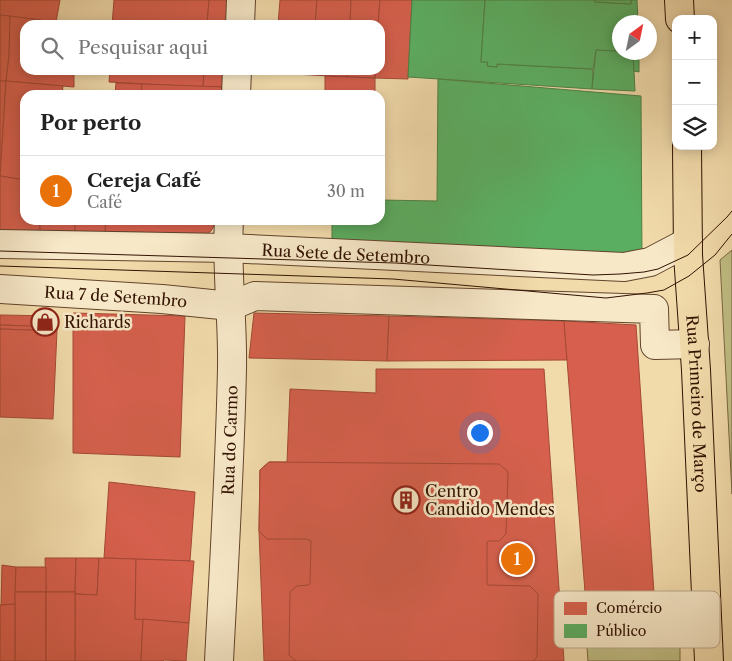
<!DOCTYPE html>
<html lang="pt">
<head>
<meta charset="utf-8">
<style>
	:root { --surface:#fff; --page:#f6f6f6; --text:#222; --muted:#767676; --line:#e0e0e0; --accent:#8f2418 }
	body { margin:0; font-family:"Libre Caslon Text",serif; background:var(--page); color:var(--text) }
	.controls { position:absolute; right:15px; top:15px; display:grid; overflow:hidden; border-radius:10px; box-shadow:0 2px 12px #0003 }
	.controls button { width:45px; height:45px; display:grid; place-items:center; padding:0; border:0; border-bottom:1px solid var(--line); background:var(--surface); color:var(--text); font:25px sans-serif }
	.compass { position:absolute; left:612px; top:15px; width:45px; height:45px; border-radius:50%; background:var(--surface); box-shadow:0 2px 12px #0003; rotate:33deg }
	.you { position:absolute; left:479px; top:432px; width:18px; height:18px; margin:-12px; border:4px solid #fff; border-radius:50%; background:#1a73e8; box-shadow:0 0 0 8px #1a73e833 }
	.badge { display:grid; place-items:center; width:32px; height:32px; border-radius:50%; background:var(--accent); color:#fff; font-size:16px; font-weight:700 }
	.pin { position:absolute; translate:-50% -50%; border:2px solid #fff; box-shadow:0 1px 5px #0006 }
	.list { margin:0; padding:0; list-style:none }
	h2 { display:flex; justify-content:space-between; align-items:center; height:65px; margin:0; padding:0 20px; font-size:21px }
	h2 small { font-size:16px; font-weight:400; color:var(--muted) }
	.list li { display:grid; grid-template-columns:32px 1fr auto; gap:15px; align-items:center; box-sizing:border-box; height:70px; padding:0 20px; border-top:1px solid var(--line) }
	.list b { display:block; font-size:19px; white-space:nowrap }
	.list p { margin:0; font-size:16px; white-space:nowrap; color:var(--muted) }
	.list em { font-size:16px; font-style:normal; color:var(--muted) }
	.icon { flex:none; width:28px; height:28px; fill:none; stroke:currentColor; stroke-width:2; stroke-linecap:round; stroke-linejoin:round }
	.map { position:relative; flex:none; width:732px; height:661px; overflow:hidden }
	.search { position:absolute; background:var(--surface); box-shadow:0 2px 12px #0003; left:20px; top:20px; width:365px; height:55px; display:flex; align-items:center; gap:12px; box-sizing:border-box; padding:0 18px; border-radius:15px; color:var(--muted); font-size:19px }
	.panel { position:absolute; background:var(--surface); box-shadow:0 2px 12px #0003; left:20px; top:90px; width:365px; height:135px; border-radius:15px }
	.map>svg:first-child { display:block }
	.green { fill:#c0be84; stroke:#796842 }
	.shops { fill:#d6604d; stroke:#a54936 }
	.public { fill:#5aae61; stroke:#4e7f44 }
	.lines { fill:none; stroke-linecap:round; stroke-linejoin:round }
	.minor-casing { stroke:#62442c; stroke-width:30 }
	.major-casing { stroke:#321201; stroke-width:30 }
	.minor { stroke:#f7e8c8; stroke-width:28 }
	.major { stroke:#f2dbab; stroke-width:28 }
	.tram { stroke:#321201; stroke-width:1 }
	.labels { text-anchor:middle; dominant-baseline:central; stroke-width:5; stroke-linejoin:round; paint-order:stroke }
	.street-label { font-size:16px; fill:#321201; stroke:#f7e8c8 }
	.poi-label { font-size:16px; fill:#321201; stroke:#f7e8c8; text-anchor:start }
	.key { fill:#f7e8c8; stroke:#bca88c; stroke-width:1 }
	.key-label { font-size:14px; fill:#321201 }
</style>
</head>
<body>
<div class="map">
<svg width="732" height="661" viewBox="0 0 732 661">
	<rect width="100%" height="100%" fill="#f2dbab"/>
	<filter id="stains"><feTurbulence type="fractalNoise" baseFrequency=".004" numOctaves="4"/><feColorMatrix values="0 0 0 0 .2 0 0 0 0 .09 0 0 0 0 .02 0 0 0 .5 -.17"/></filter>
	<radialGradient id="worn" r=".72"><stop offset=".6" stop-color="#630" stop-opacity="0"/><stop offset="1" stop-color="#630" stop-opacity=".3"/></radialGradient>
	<g class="green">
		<polygon points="732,250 732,494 720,260"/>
		<polygon points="585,620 680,626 680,661 588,661"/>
	</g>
	<g class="shops">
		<polygon points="0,0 60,0 56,22 0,15"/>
		<polygon points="114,0 209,0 207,25 112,25"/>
		<polygon points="209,0 234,0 233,25 207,25"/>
		<polygon points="280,0 317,0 315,25 278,25"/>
		<polygon points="317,0 351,0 350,25 315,25"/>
		<polygon points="351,0 380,0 378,25 350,25"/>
		<polygon points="380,0 412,0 408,79 375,78 375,70 380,70 380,25 378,25"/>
		<polygon points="0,15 10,16 9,56 6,81 0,81"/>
		<polygon points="10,16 76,25 25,25 25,70 74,70 74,87 6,81 9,56"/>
		<polygon points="110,70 204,70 203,87 109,82"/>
		<polygon points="204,70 231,70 230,87 203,87"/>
		<polygon points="275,70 313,70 312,75 275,73"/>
		<polygon points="313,70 348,70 347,77 312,75"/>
		<polygon points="348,70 375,70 375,78 347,77"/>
		<polygon points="325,76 375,78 375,95 325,95"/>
		<polygon points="0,81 6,81 0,177"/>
		<polygon points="6,81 63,86 62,95 25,95 25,180 0,176"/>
		<polygon points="116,83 142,84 141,95 115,95"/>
		<polygon points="142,84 223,87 223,95 141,95"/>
		<polygon points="0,176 25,180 25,220 40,220 40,240 0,238"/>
		<polygon points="40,220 75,220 75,241 40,240"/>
		<polygon points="75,220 106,220 105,234 75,241"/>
		<polygon points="106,220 215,220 215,224 211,231 204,236 105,234"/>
		<polygon points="73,313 185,316 180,457 73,453"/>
		<polygon points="254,313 389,316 387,361 249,358"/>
		<polygon points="0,315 58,316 57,327 0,325"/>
		<polygon points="389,316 564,321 567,360 387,361"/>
		<polygon points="564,321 636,325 656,623 587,618"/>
		<polygon points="0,325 57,327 57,331 0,329"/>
		<polygon points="0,329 57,331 53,419 0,417"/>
		<polygon points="376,369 544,369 564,661 264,661 259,531 260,470 269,462 287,462 290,389 376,393"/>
		<polygon points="269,462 499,464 508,472 506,534 499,541 489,541 487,542 487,584 488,585 530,586 538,594 537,657 533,661 296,661 289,655 290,592 297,586 308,585 310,584 311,541 307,539 267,539 259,531 260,470"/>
		<polygon points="109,482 195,492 190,561 104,558"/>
		<polygon points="45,558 76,558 75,592 46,592"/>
		<polygon points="76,558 99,558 97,595 75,594"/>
		<polygon points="99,558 136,559 135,619 143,619 141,661 75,661 75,594 97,595"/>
		<polygon points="136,559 194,561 189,623 135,619"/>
		<polygon points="2,565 16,567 15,604 1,605"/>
		<polygon points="16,567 46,567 46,592 15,592"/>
		<rect x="15" y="592" width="31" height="69"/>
		<rect x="46" y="592" width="29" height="69"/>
		<polygon points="15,604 15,661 0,661 0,605"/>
		<polygon points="143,619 189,623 186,661 164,660 163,661 141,661"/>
	</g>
	<g class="public">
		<polygon points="412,0 485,0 481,62 488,62 487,66 497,67 497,64 593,69 592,89 408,77"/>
		<polygon points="485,0 595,0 595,2 631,4 631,0 637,0 638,22 620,22 620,52 596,50 593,69 497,64 497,67 487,66 488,62 481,62"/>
		<polygon points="595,0 631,0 631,4 595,2"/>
		<polygon points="596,50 633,52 635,91 592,89"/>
		<polygon points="633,52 639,52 639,72 634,71"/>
		<polygon points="438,79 641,96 642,260 332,244 332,220 380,220 380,200 437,201"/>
	</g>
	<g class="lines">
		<g class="minor-casing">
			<g id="minor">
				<polyline points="240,25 241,0"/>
				<polyline points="236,95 237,70"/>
				<path id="s1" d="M 0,244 L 227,248 L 624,267 L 650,262 L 688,242"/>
				<path id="s2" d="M 0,289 L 162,299 L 231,306 L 255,296 L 654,309 L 655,345 L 695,344"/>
				<path id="s3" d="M 219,661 C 224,564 230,466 232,368 C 233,319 226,269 229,220"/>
			</g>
		</g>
		<g class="major-casing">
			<g id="major">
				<polyline points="679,0 680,19"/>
				<path id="s4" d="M 687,146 L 688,255 L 696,370 L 709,661"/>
			</g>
		</g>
		<use href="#minor" class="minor"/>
		<use href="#major" class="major"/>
		<g class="tram">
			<polyline points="0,251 395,263 593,275 620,274 644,272 658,269 688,255 727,217 732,211"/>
			<polyline points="0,266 393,279 606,298 647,293 664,290 689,276 715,255 732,234"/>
		</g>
	</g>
	<defs>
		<g id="shop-ring" transform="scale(1.4375)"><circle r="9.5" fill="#f7e8c8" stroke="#8f2418" stroke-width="1.5"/><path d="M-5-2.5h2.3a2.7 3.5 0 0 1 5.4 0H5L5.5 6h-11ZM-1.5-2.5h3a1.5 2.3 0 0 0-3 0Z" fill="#8f2418"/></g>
		<g id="building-ring" transform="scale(1.4375)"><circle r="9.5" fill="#f7e8c8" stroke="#8f2418" stroke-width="1.5"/><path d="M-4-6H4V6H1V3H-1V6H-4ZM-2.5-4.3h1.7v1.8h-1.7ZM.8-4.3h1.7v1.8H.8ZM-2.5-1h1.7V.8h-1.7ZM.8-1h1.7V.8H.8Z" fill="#8f2418"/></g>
	</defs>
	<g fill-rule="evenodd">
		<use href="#shop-ring" x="45" y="322"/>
		<use href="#building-ring" x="406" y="500"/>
	</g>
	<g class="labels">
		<g class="street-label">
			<text stroke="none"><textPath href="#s1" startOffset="346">Rua Sete de Setembro</textPath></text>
			<text stroke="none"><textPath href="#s2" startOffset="116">Rua 7 de Setembro</textPath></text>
			<text stroke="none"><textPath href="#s4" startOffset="258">Rua Primeiro de Março</textPath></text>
			<text stroke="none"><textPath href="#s3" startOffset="221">Rua do Carmo</textPath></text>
		</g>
		<g class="poi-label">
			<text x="64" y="322">Richards</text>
			<text x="425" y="491">Centro<tspan x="425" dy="18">Candido Mendes</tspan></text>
		</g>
	</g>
	<rect x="554" y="591" width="166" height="57" rx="8" class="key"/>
	<rect x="564" y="602" width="23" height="13" fill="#d6604d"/>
	<rect x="564" y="624" width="23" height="14" fill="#5aae61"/>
	<g class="key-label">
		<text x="596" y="613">Comércio</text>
		<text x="596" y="636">Público</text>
	</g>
	<rect width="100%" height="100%" filter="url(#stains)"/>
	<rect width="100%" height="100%" fill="url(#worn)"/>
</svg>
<div class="controls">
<button>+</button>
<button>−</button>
<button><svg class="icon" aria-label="layers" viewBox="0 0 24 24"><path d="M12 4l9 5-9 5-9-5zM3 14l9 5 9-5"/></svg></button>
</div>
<svg class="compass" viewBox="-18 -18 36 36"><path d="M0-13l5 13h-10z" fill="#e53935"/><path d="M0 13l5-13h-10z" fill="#767676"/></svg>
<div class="you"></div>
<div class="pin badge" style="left:517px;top:559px;background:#e8710a">1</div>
<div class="search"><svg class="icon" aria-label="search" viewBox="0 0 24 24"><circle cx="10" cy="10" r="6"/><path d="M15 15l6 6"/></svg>Pesquisar aqui</div>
<section class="panel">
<h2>Por perto<small></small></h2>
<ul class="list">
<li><span class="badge" style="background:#e8710a">1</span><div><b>Cereja Café</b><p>Café</p></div><em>30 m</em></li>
</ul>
</section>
</div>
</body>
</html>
